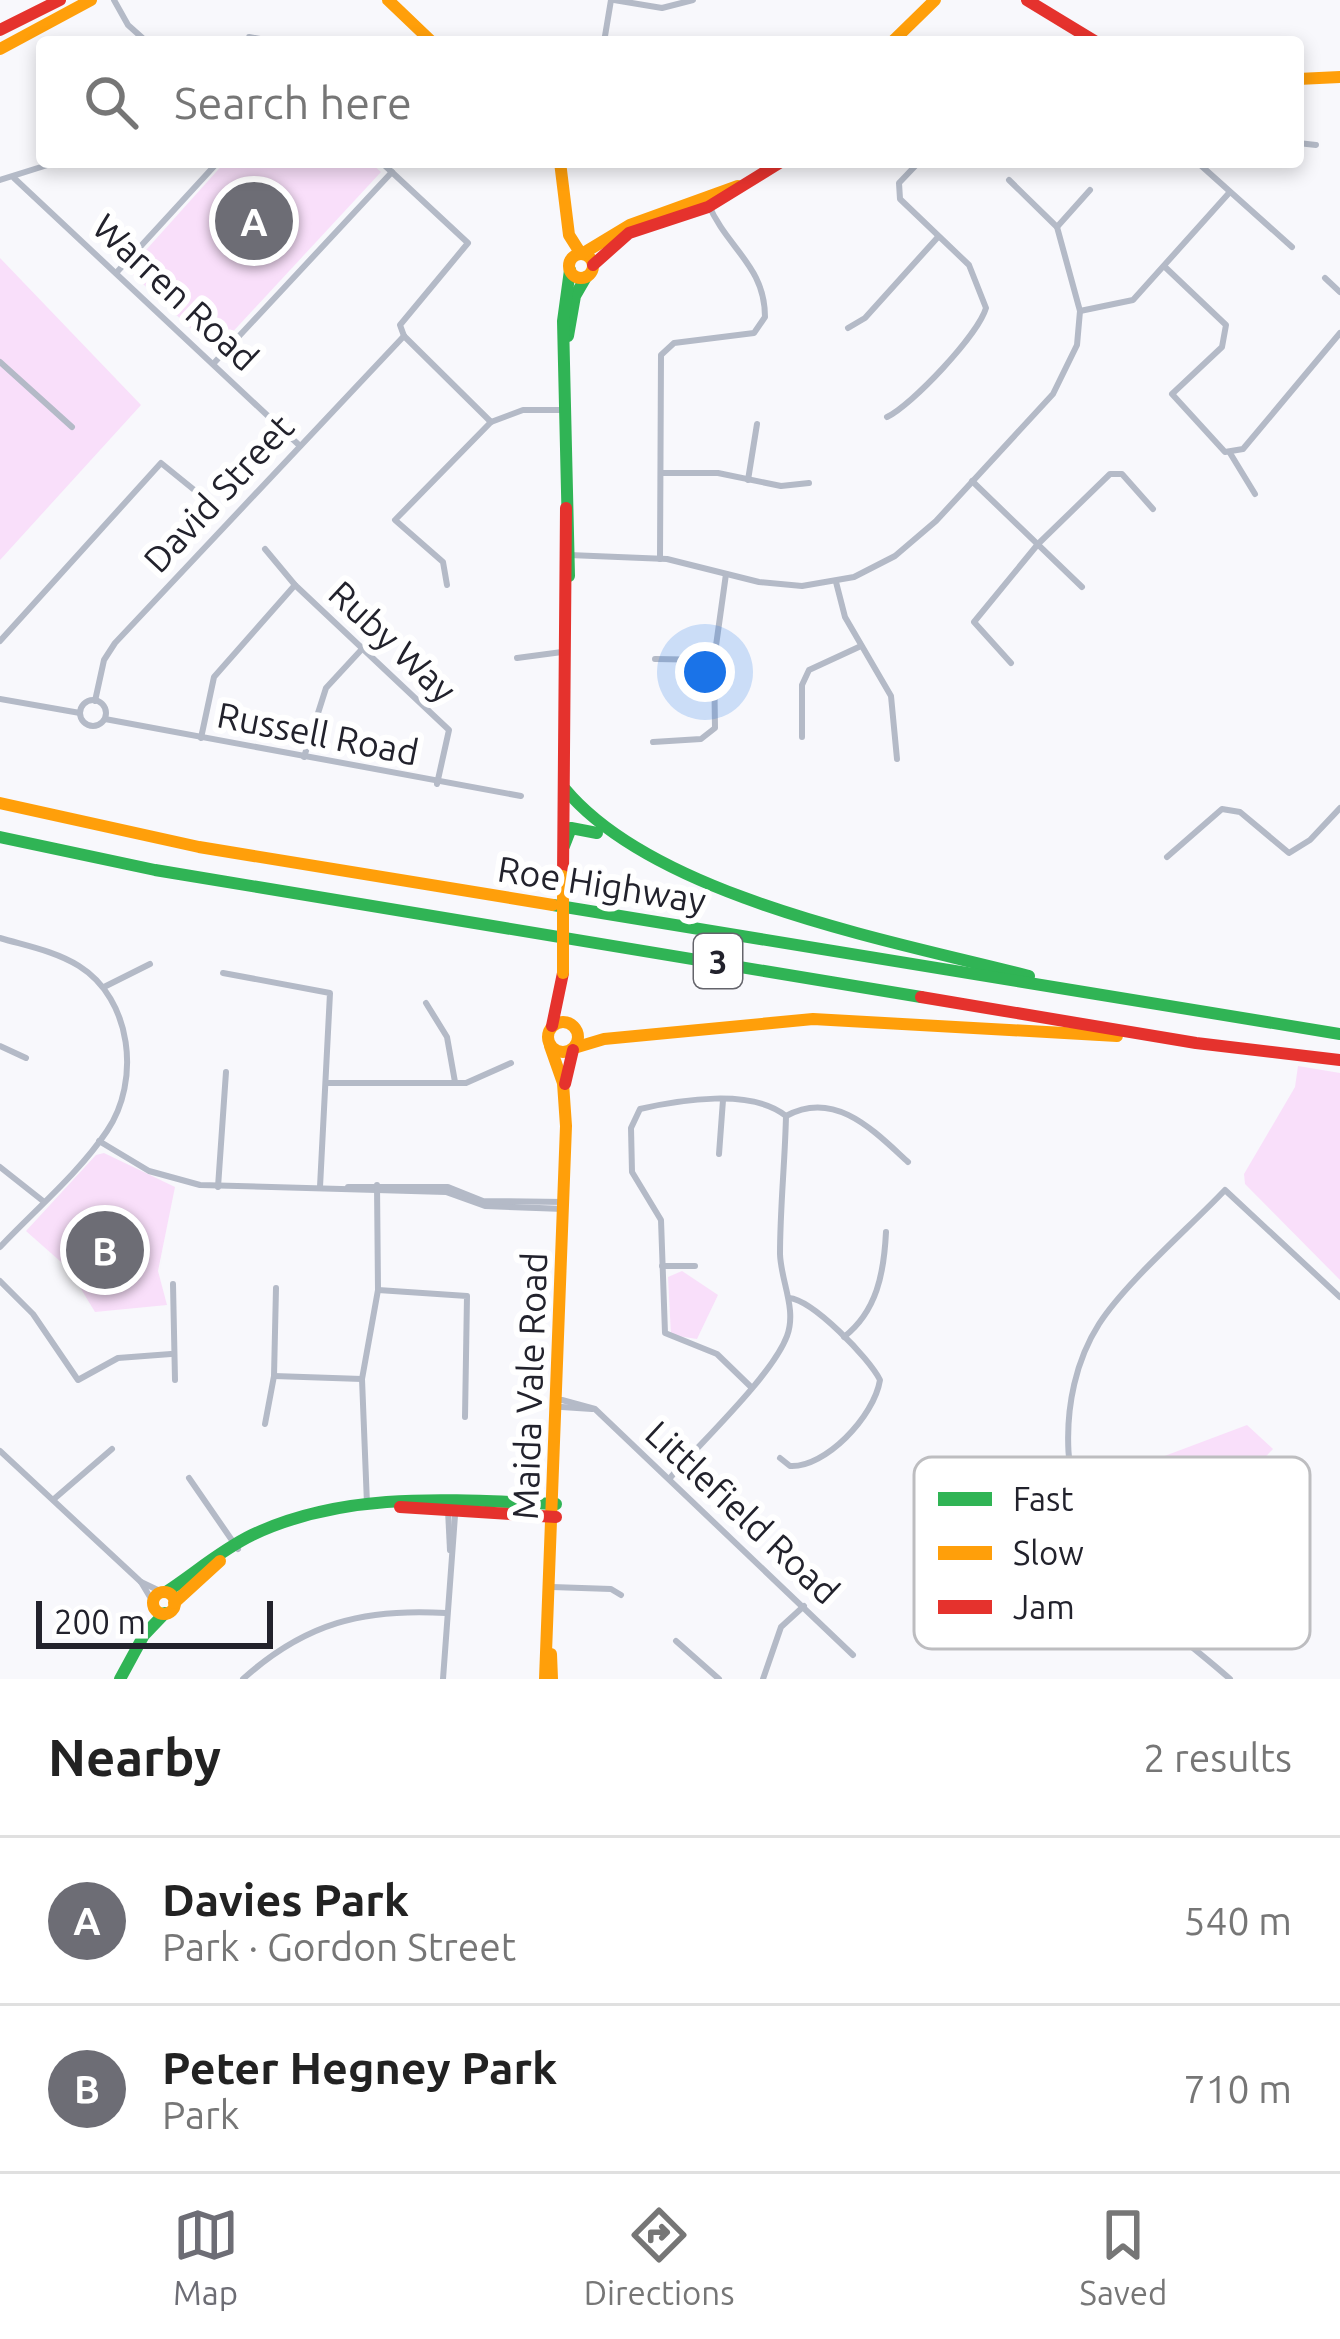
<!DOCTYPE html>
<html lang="en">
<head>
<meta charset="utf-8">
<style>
	:root { --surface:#fff; --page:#f6f6f6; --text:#222; --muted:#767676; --line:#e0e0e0; --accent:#6d6d75 }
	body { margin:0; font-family:Ubuntu,sans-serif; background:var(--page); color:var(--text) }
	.scale { position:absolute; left:36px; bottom:30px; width:237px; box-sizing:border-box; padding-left:12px; border:6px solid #22222c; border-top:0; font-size:33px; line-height:42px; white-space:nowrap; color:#22222c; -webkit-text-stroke:9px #fff; paint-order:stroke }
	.you { position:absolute; left:705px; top:672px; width:42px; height:42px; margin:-30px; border:9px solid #fff; border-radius:50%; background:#1a73e8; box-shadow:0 0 0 18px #1a73e833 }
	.badge { display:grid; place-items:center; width:78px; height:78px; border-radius:50%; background:var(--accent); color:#fff; font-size:39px; font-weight:700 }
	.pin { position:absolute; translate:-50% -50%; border:6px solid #fff; box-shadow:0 3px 12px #0006 }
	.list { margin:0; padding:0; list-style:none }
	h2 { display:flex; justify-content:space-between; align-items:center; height:156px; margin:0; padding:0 48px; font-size:51px }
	h2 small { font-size:39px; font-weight:400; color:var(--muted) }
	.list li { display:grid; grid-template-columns:78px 1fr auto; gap:36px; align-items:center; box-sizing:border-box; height:168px; padding:0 48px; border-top:3px solid var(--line) }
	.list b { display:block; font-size:45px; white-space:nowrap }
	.list p { margin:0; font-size:39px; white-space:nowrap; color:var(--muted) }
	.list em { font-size:39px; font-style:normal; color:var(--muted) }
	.icon { flex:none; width:66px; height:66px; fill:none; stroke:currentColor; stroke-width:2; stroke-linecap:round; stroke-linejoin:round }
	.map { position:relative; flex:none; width:1340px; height:1679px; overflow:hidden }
	.search { position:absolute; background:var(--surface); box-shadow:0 6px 18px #0003; left:36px; right:36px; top:36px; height:132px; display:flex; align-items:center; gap:30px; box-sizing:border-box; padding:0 42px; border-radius:12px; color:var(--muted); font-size:45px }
	.sheet { height:492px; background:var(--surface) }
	nav { display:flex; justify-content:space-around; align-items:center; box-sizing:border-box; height:168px; border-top:3px solid var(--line); background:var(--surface); font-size:33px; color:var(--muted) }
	nav a { display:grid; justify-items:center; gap:6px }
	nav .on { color:var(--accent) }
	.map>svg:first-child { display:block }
	.green { fill:#f9dffa }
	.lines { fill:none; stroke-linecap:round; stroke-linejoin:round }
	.street { stroke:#b4bac7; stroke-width:6 }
	.fast { stroke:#30b455; stroke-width:12 }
	.slow { stroke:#ff9f0a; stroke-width:12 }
	.jam { stroke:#e5322d; stroke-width:12 }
	.slow-bridge { stroke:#ff9f0a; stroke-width:12 }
	.labels { text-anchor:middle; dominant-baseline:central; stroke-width:12; stroke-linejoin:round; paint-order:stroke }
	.shield { fill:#fff; stroke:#64646b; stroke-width:3 }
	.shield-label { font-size:33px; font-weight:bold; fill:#22222c }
	.street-label { font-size:36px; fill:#22222c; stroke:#fff }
	.key { fill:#fff; stroke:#bdbdc0; stroke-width:3 }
	.key-label { font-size:33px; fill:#22222c }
</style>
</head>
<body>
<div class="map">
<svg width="1340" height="1679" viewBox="0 0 1340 1679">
	<rect width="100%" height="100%" fill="#f8f8fc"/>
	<g class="green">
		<polygon points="225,162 370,162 381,172 215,351 128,270"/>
		<polygon points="0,258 141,405 0,560"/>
		<polygon points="1298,1066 1340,1073 1340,1280 1245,1184 1244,1174 1295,1087"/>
		<polygon points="104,1153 175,1187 158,1271 167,1305 95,1312 69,1269 26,1231 96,1155"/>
		<polygon points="682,1271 718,1295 697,1339 671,1335 668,1277"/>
		<polygon points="1247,1425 1273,1449 1145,1583 1107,1542 1082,1487"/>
	</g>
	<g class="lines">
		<g class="street">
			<polyline points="114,0 128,25 147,42"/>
			<polyline points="614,0 662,8 693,0"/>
			<polyline points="249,37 276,42"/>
			<polyline points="604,42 611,0"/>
			<polyline points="1298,143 1316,145"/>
			<polyline points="381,162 468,243 400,325 404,336"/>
			<polyline points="1197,162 1292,247"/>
			<polyline points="14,178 300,446"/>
			<polyline points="0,180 57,162"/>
			<polyline points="1057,227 1090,190"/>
			<polyline points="1165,267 1226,325 1222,347 1172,394 1225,452 1243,449 1340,333"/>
			<polyline points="117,272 218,162"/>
			<polyline points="1325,278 1340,292"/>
			<polyline points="1080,311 1133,300 1229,193"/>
			<polyline points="848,328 865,318 938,237"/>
			<polyline points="404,336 491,422 523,410 565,410"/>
			<polyline points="0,362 72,427"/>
			<polyline points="214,363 392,172"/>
			<path d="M 887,417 C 912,405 978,335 986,308 L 969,265 L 900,199 L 899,183 L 919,162"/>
			<polyline points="1230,453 1255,494"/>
			<polyline points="661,473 718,473 781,486 809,483"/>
			<polyline points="748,480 757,424"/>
			<polyline points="972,481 1082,587"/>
			<polyline points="265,549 295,585 449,730 437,784"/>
			<polyline points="569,555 667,559 759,582 802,586 854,577 895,556 936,521 1053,394 1077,345 1080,311 1057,227 1009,180"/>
			<path d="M 660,559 L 661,355 L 674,343 L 754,333 L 765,317 C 765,265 726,248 708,203"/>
			<polyline points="836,582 845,617 891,696 897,759"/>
			<polyline points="447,585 443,562 395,520 491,422"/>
			<polyline points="0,641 161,463 198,493"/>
			<polyline points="517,658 562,652"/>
			<polyline points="655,659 714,660"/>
			<polyline points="1011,663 974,622 1038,544 1110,474 1122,474 1153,509"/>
			<polyline points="0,699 80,713"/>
			<circle cx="93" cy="713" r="13"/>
			<polyline points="95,701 104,660 115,643 404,336"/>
			<polyline points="105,719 521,796"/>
			<polyline points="802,737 802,685 809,670 861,646"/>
			<polyline points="201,738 214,677 295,585"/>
			<polyline points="653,742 701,739 715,728 714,660 726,574"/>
			<polyline points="304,757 326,688 362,649"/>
			<polyline points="1167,857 1222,809 1240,812 1289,853 1310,840 1340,808"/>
			<path d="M 0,938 C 27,946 55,951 79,966 C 132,999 141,1081 107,1131 C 79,1173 35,1210 0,1247"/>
			<polyline points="223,973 330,993 320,1187"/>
			<polyline points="104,987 150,964"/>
			<polyline points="426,1003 447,1037 455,1082"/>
			<polyline points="0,1046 26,1058"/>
			<polyline points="327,1083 466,1083 511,1063"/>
			<path d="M 786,1116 C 835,1089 874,1131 908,1162"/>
			<polyline points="99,1141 149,1171 200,1185 446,1192 485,1206 564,1209"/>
			<polyline points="719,1154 723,1100"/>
			<polyline points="0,1167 43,1201"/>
			<polyline points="218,1187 226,1072"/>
			<polyline points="348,1187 448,1187 483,1201 564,1202"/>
			<polyline points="662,1266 695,1266"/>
			<polyline points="0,1281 33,1314 78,1380 118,1358 171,1354"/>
			<polyline points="173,1284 175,1380"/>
			<polyline points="378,1290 467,1296 465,1417"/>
			<path d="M 844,1337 C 877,1311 884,1273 886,1232"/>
			<polyline points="274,1376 362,1379"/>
			<polyline points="562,1400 595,1409 853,1655"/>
			<polyline points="562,1407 592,1409"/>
			<polyline points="265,1424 274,1376 276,1288"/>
			<polyline points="0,1451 141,1582 153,1602"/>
			<path d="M 780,1458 L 790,1466 C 825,1468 874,1417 880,1380 C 869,1358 813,1300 789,1298"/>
			<polyline points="189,1478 238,1549"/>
			<path d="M 670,1478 C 700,1443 772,1376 787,1336 C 797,1309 781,1282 780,1254 C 780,1208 785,1162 786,1116 C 752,1088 679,1100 640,1109 L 631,1128 L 632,1172 L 661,1220 L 665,1333 L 717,1354 L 750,1386"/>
			<polyline points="54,1499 112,1449"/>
			<polyline points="367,1504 362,1379 378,1290 377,1185"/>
			<polyline points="448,1510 450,1550"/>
			<polyline points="141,1582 162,1592"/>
			<polyline points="552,1587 611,1589 621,1595"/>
			<polyline points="676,1641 719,1679"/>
			<path d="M 243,1679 C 305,1623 364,1608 446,1613"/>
			<polyline points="443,1679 456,1502"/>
			<polyline points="763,1679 781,1627 804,1606"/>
			<path d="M 1230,1679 C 1192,1645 1145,1613 1113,1575 C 1059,1509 1053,1396 1099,1324 C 1126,1282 1189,1228 1225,1190 L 1340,1297"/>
		</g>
		<g class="fast">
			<polyline points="568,336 575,296 586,277"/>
			<polyline points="569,576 563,321 570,270"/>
			<path d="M 565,789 C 656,898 893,941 1029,976"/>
			<polyline points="0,837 155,870 921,997"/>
			<polyline points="564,846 571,828 597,833"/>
			<polyline points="553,905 1340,1034"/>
			<path d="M 166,1592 C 195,1573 221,1550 252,1535 C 347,1490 454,1500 556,1504"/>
			<polyline points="120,1679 144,1635 165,1613"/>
		</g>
		<g class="slow">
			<polyline points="388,0 432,42"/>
			<polyline points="892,42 935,0"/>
			<polyline points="0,49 91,0"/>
			<polyline points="1298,79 1340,77"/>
			<polyline points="560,162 569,235 581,254"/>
			<circle cx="581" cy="266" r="12"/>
			<polyline points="582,254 630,225 738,186"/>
			<polyline points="0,803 199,847 553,905"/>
			<circle cx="563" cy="1037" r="15"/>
			<polyline points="574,1048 604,1039 813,1019 1117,1036"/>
			<circle cx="164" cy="1603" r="11"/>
			<polyline points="174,1603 220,1561"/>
			<polyline points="551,1654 552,1679"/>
			<polyline points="545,1679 566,1126 563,1083 550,1046"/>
		</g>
		<g class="jam">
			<polyline points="1027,0 1096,42"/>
			<polyline points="0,30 60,0"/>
			<polyline points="593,265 629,233 708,207 781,162"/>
			<polyline points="563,876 566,508"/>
			<polyline points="921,997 1196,1043 1340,1060"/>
			<polyline points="552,1026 563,973"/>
			<polyline points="565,1084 573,1050"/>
			<polyline points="400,1507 556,1517"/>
		</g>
		<polyline class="slow-bridge" points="563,876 563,973"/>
	</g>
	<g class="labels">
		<rect class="shield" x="694" y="934" width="48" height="54" rx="9"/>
		<g class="shield-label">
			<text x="718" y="961">3</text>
		</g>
		<g class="street-label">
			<text transform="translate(176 292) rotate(43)">Warren Road</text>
			<text transform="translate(218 493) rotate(-47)">David Street</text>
			<text transform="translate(393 641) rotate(43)">Ruby Way</text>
			<text transform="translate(318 733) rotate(11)">Russell Road</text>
			<text transform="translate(602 884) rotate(9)">Roe Highway</text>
			<text transform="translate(529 1386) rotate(-88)">Maida Vale Road</text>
			<text transform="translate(743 1512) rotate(43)">Littlefield Road</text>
		</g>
	</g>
	<rect x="914" y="1457" width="396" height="192" rx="18" class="key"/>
	<rect x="938" y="1492" width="54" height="14" fill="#30b455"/>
	<rect x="938" y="1546" width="54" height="14" fill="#ff9f0a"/>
	<rect x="938" y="1600" width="54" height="14" fill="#e5322d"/>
	<g class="key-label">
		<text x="1013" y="1511">Fast</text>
		<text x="1013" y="1565">Slow</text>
		<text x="1013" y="1619">Jam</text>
	</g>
</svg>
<div class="scale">200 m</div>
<div class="you"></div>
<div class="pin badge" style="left:254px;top:221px">A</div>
<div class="pin badge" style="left:105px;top:1250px">B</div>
<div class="search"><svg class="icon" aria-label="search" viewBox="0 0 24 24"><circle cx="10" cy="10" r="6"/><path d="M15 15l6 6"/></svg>Search here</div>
</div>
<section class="sheet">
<h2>Nearby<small>2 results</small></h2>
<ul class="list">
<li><span class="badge">A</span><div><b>Davies Park</b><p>Park · Gordon Street</p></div><em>540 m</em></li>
<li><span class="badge">B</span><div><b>Peter Hegney Park</b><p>Park</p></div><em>710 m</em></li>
</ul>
</section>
<nav>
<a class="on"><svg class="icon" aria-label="map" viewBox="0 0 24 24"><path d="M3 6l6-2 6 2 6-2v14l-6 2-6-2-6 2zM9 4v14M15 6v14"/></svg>Map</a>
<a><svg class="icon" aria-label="directions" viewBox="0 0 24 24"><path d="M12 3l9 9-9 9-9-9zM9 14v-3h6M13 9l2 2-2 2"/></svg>Directions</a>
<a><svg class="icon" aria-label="saved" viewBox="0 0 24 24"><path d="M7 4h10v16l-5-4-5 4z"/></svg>Saved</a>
</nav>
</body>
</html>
